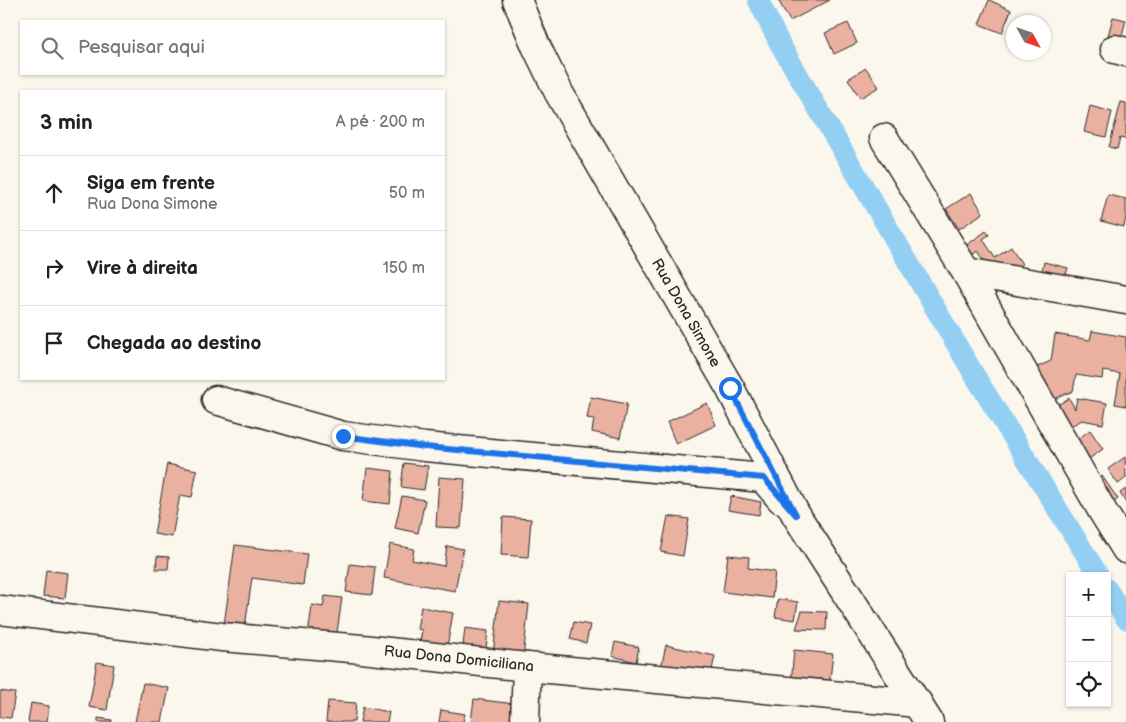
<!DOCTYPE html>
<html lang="pt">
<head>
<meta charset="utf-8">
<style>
	:root { --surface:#fff; --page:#f6f6f6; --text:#222; --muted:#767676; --line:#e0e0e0 }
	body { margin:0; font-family:"Balsamiq Sans",sans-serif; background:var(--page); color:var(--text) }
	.controls { position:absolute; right:15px; bottom:15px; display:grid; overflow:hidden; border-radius:0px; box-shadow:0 1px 4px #0004 }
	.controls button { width:45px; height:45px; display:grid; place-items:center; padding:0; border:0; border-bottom:1px solid var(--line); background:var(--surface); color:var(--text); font:25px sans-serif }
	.compass { position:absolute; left:1006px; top:15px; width:45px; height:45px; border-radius:50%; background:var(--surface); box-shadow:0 1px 4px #0004; rotate:130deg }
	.stop { position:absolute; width:15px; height:15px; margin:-11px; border:4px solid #1a73e8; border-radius:50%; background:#fff }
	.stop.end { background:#1a73e8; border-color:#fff; box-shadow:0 1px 5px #0008 }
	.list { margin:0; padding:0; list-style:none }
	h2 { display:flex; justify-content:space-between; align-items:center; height:65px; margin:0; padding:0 20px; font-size:21px }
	h2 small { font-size:16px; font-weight:400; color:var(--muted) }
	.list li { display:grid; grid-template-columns:32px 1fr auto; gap:15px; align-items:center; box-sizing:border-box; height:75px; padding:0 20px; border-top:1px solid var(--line) }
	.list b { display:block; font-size:19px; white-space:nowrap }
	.list p { margin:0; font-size:16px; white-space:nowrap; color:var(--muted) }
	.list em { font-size:16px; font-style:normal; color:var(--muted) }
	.icon { flex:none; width:28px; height:28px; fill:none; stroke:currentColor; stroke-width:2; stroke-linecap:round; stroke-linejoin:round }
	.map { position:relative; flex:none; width:1126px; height:722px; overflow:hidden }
	.search { position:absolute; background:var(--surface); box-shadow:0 1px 4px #0004; left:20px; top:20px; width:425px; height:55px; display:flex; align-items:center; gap:12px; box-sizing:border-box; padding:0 18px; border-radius:0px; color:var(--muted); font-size:19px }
	.panel { position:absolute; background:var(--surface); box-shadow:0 1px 4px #0004; left:20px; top:90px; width:425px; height:290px; border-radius:0px }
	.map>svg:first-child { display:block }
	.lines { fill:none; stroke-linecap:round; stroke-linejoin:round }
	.canal { stroke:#93cff3; stroke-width:21 }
	.building { fill:#eab1a1; stroke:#2b2b2b }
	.minor-casing { stroke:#2b2b2b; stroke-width:31 }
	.minor { stroke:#fbf7ec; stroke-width:28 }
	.route { stroke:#1a73e8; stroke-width:6 }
	.labels { text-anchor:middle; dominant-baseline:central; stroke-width:4; stroke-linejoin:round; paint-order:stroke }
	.street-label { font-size:15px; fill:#2b2b2b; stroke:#fbf7ec }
</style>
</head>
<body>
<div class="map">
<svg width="1126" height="722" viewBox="0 0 1126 722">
	<rect width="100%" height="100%" fill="#fbf7ec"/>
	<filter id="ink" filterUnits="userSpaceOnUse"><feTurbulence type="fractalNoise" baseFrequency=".02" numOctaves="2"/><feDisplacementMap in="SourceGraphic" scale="10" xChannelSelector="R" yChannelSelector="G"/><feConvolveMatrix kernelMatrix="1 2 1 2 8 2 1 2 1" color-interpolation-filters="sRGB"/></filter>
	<g filter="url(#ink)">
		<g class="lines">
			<g class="canal">
				<polyline points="758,0 780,44 975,376 1099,576"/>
				<polyline points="1107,589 1126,619"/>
			</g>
		</g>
		<g class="building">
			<polygon points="778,0 830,0 790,21"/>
			<polygon points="989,0 1011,10 1002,33 979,24"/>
			<polygon points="1113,17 1126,20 1119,46 1106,43"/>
			<polygon points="848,23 857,43 834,54 825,33"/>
			<polygon points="866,68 879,87 860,98 848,79"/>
			<polygon points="1121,102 1126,103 1126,139 1120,138 1117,149 1109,147"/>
			<polygon points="1090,106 1112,112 1106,137 1084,132"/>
			<polygon points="971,193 983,213 959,229 946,209"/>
			<polygon points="1108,195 1126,199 1126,217 1124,227 1101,221"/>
			<polygon points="986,231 989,235 983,239 995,258 1011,247 1022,264 1006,275 992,272 978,251 970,256 964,247"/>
			<polygon points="1044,262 1068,268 1063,284 1040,278"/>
			<polygon points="1092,331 1126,337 1126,406 1115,404 1120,374 1103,371 1102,379 1076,375 1073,391 1045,403 1030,370 1051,361 1055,334 1090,340"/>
			<polygon points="591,397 627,404 620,438 592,432 594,419 587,418"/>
			<polygon points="1069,398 1075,409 1077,398 1107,403 1103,424 1082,420 1065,429 1053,408"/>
			<polygon points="707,403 716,425 676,444 667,422"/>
			<polygon points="1090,430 1103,449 1083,463 1070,445"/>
			<polygon points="1125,457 1126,478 1118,484 1108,469"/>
			<polygon points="404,463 428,466 424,490 401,487"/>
			<polygon points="167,464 197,470 192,497 180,495 172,537 154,534"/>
			<polygon points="367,468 393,471 390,504 363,501"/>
			<polygon points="1102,476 1118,499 1107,507 1091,484"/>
			<polygon points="439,477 465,479 461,528 436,527"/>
			<polygon points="1126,489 1126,503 1120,493"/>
			<polygon points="402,496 425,500 418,533 395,528"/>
			<polygon points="731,496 761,502 759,515 728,510"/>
			<polygon points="668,516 689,519 683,556 661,552"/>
			<polygon points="503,517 531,519 528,557 501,555"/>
			<polygon points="390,544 414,549 412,560 444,566 447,546 463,549 455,591 384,578"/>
			<polygon points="235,545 307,554 303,585 252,578 245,627 224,625"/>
			<polygon points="728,555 749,557 748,568 775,572 772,598 723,592"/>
			<polygon points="157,556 169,557 168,569 156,569"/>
			<polygon points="350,564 375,567 372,595 346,592"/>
			<polygon points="46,570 68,573 65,598 43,596"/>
			<polygon points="325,596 342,598 336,639 308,635 312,605 323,607"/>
			<polygon points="778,599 798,602 795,620 775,617"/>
			<polygon points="499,601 529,604 523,658 493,655"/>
			<polygon points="421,607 453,613 446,653 419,648 422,630 417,629"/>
			<polygon points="802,611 827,612 826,630 796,629"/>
			<polygon points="574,622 590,625 586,643 570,639"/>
			<polygon points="465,628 488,631 485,656 462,654"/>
			<polygon points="615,642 639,647 636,662 612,656"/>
			<polygon points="666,645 715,656 710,679 661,668"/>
			<polygon points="794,650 833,654 829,687 791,684"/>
			<polygon points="97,662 114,665 107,710 89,707"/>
			<polygon points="143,683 169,688 162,722 135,722"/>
			<polygon points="0,691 15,693 11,718 0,717"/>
			<polygon points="474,699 515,704 512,722 471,722"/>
			<polygon points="328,701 356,703 354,722 326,722"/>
			<polygon points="31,703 49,706 47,722 28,722"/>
			<polygon points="363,707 389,712 387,722 360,722"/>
			<polygon points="441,710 465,714 463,722 439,722"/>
			<polygon points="98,718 112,720 112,722 98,722"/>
		</g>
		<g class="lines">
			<g class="minor-casing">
				<g id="minor">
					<polyline points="517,0 536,46 559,93 730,388 796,515 929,722"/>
					<polyline points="1115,49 1126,52"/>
					<polyline points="884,138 966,272 1103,512 1126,549"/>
					<polyline points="966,272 1126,300"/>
					<polyline points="216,400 343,436 425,447 763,478 781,499"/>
					<polyline points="0,610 222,637 362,649 527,667 918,703"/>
					<polyline points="525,722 527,667"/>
				</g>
			</g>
			<use href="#minor" class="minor"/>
		</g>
	</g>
	<g class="lines" filter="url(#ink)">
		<polyline class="route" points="343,436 425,447 764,478 796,515 730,388"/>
	</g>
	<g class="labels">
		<g class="street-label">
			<text transform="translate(686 313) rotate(60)">Rua Dona Simone</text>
			<text transform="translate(459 659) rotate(6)">Rua Dona Domiciliana</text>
		</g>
	</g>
</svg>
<div class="controls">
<button>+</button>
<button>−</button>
<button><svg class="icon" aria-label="locate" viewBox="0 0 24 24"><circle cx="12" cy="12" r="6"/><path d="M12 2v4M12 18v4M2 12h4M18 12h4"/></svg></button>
</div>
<svg class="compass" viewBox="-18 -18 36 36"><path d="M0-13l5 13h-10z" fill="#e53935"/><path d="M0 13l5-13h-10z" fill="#767676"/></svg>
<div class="stop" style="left:730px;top:388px"></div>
<div class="stop end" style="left:343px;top:436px"></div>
<div class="search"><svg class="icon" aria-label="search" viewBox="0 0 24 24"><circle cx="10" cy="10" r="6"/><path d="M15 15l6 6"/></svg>Pesquisar aqui</div>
<section class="panel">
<h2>3 min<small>A pé · 200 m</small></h2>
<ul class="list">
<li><svg class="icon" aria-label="ahead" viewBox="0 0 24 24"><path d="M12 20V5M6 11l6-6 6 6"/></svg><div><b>Siga em frente</b><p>Rua Dona Simone</p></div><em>50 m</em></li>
<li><svg class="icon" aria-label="right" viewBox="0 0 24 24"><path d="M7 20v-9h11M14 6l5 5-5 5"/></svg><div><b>Vire à direita</b></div><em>150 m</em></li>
<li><svg class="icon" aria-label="arrive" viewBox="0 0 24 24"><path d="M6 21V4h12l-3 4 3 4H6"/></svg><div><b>Chegada ao destino</b></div></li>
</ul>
</section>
</div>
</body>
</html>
